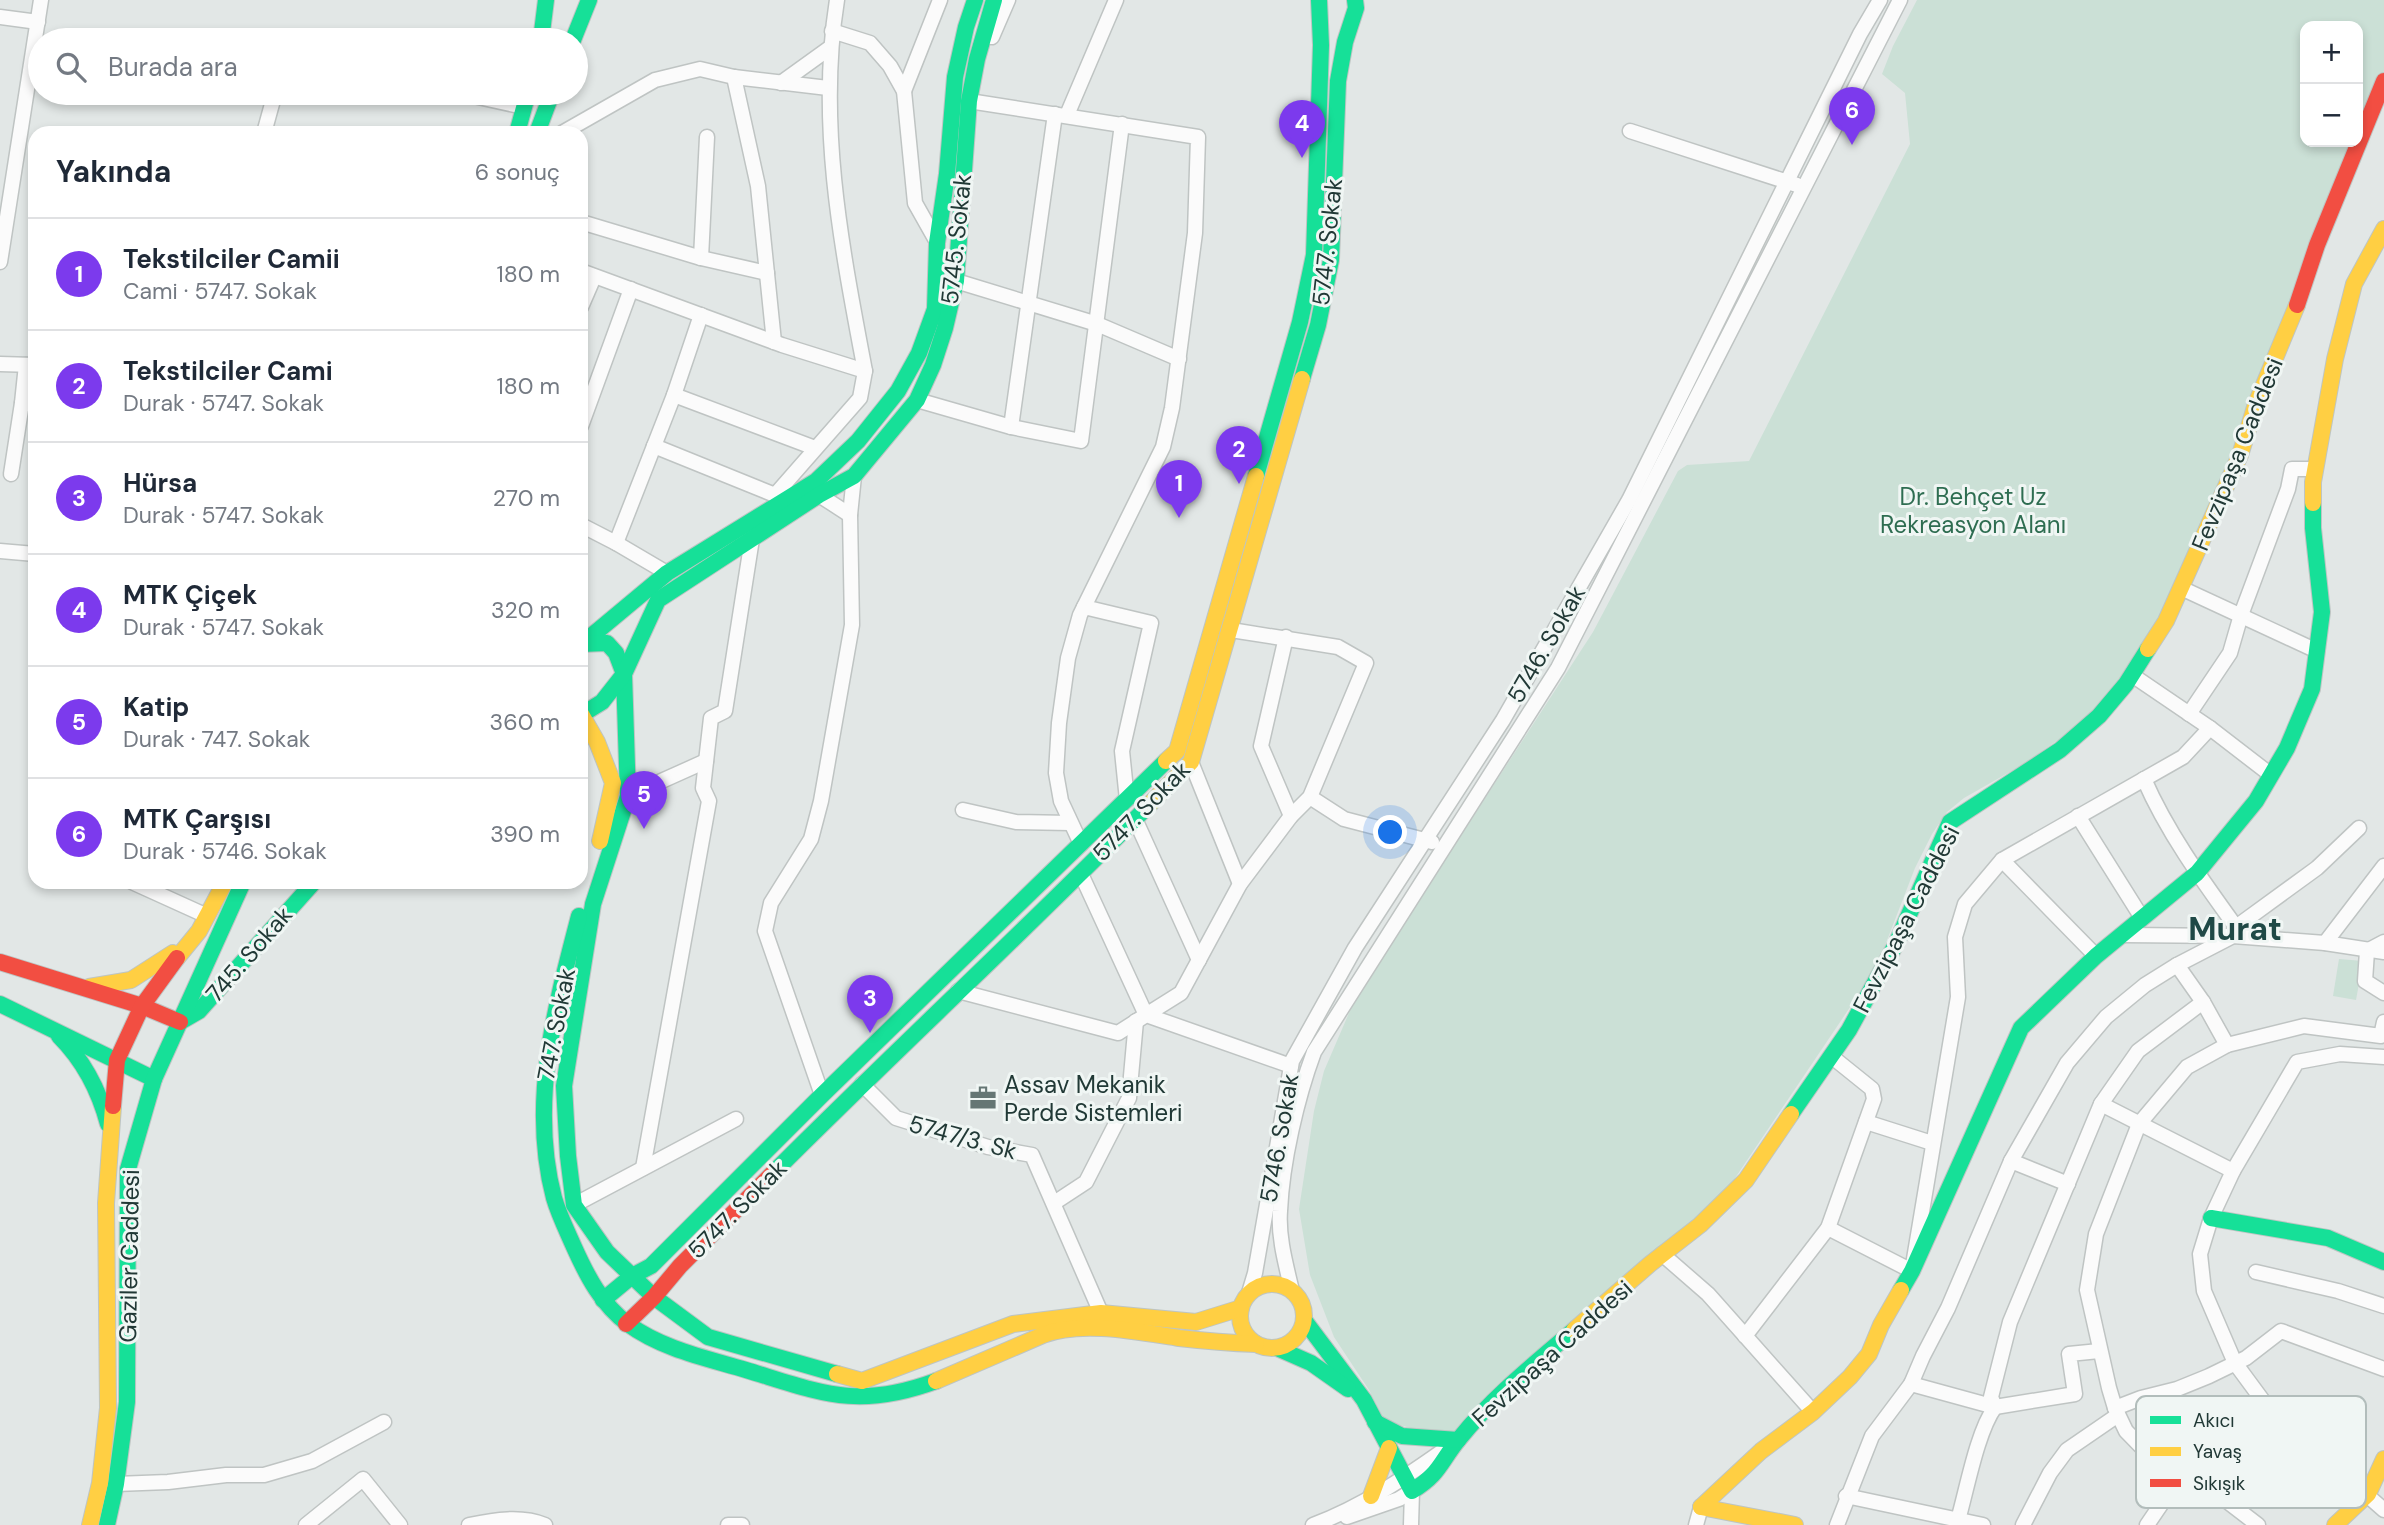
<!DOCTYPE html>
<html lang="tr">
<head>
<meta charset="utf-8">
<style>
	:root { --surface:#fff; --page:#f6f6f7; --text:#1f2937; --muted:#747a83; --line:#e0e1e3; --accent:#7c3aed }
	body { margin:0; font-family:"DM Sans",sans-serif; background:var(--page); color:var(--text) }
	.controls { position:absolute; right:21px; top:21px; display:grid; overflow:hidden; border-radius:14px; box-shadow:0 4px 10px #0003 }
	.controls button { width:63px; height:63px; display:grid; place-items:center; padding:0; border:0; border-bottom:2px solid var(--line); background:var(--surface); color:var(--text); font:35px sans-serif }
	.you { position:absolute; left:1391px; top:833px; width:24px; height:24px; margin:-18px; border:5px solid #fff; border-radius:50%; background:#1a73e8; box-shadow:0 0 0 10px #1a73e833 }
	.badge { display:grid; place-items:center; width:46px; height:46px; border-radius:50%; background:var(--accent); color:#fff; font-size:23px; font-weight:700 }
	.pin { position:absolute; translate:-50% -58px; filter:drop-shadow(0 2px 4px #0008) }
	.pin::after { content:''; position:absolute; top:37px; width:24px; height:21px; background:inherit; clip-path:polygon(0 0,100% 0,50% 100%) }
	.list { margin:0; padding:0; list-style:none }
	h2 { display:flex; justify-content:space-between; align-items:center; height:91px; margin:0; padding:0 28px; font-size:30px }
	h2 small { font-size:23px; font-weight:400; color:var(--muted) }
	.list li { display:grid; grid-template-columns:46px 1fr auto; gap:21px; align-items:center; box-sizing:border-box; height:112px; padding:0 28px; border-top:2px solid var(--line) }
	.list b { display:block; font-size:26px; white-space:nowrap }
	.list p { margin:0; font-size:23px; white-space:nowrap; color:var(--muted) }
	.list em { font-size:23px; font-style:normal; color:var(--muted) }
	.icon { flex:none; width:38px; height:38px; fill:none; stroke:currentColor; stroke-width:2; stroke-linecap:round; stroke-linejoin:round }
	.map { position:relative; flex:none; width:2384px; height:1525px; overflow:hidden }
	.search { position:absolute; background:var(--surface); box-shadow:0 4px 10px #0003; left:28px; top:28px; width:560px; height:77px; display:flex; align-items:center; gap:18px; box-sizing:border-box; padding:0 24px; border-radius:38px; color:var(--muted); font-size:26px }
	.panel { position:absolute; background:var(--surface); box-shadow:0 4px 10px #0003; left:28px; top:126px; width:560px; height:763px; border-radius:21px }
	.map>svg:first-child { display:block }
	.green { fill:#cbe0d6 }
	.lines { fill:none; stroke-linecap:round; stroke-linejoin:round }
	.street-casing { stroke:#bfc4c3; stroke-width:17 }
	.fast-casing { stroke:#bec5c3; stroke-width:18 }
	.slow-casing { stroke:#bec5c3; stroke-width:18 }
	.jam-casing { stroke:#bec5c3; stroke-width:18 }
	.street { stroke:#fbfbfb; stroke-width:14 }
	.fast { stroke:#16e098; stroke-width:16 }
	.slow { stroke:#ffcf43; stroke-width:16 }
	.jam { stroke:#f24e42; stroke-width:16 }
	.labels { text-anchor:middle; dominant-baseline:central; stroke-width:6; stroke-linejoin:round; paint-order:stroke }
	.street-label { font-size:24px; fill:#213936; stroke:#f0f6f4 }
	.park-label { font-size:24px; fill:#2e6d51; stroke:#f0f6f4 }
	.poi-label { font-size:24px; fill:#213936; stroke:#f0f6f4; text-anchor:start }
	.district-label { font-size:32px; font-weight:bold; fill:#1f4946; stroke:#f0f6f4 }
	.key { fill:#f0f6f4; stroke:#b2bdbb; stroke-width:2 }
	.key-label { font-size:19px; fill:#213936 }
</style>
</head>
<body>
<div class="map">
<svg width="2384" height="1525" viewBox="0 0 2384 1525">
	<rect width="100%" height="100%" fill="#e2e7e6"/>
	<g class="green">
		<polygon points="1917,0 2384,0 2384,71 2358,132 2358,26 2305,26 2305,142 2353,142 2166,621 2097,713 2022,765 1964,798 1947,812 1932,834 1915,868 1879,961 1869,979 1727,1190 1451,1439 1385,1421 1369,1390 1334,1337 1310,1275 1299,1209 1314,1111 1324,1071 1352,1006 1378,963 1593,632 1678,471 1687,465 1749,461 1910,144 1905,93 1882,74 1893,46"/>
		<polygon points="2339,959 2363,961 2356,1000 2333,996"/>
	</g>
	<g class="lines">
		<g class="street-casing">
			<g id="street">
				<path d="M 837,0 C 817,125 842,249 865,371"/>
				<polyline points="0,17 38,22"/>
				<polyline points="832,31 870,43 890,66 904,91 915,203 937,242"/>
				<polyline points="992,37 1008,0"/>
				<polyline points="734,77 758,186 774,342"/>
				<polyline points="781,83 831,47"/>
				<polyline points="904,91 940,0"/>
				<polyline points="460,93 524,107"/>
				<polyline points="969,101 1198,137 1195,233 1172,408 1163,447 1080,615 1068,658 1059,723 1056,773 1061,801 1081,844"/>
				<polyline points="1067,115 1116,0"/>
				<polyline points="1630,131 1797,185"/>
				<polyline points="264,133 275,93"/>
				<polyline points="562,133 655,80 700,69 734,77 828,88"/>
				<polyline points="581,222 701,258 767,273"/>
				<polyline points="701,258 707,137"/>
				<polyline points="0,262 41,0"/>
				<polyline points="581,271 782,345 865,371 860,398 775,495 779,502"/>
				<polyline points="956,281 1097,324 1179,359"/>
				<polyline points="581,307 594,277"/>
				<polyline points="0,364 34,365"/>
				<polyline points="26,365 22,403 35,405"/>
				<polyline points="674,395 815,448"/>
				<polyline points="917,400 1011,427 1081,441 1122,124"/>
				<polyline points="581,426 631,289"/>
				<polyline points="1011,427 1055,114"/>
				<polyline points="654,446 775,495"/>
				<polyline points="11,474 22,403"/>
				<polyline points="819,495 850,515"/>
				<polyline points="581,525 616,543 667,573"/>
				<polyline points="616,543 674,395 701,315"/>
				<polyline points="0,551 35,554"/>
				<polyline points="2181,588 2317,651"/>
				<polyline points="1084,607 1151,623 1122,751 1127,800"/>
				<polyline points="1286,637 1261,746 1291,816"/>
				<polyline points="2132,675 2210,728 2271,775"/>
				<polyline points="2189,714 2230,653 2241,615 2288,489 2292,469 2315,469"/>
				<polyline points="1191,762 1240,884"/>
				<polyline points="628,796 706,761"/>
				<polyline points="1310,797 1344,819 1432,842"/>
				<polyline points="963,810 1016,822 1070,823"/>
				<polyline points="2078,816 2142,918"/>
				<polyline points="1135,819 1199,960"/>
				<polyline points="2002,860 2096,956"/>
				<polyline points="1081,874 1146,1015 1181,993 1240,884 1291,816 1310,797 1366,663 1338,647 1231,630"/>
				<polyline points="132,882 207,916"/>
				<polyline points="2236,927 2317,868 2359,828"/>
				<path d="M 2124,935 L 2233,936 L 2236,927 C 2202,880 2167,832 2144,779"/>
				<polyline points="2384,942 2367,951 2365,981 2384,993"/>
				<polyline points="2325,943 2384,866"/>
				<polyline points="2177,965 2203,1002 2227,1045 2187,1067 2139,1124 2096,1234 2087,1290 2109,1388 2115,1408 2126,1431 2164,1470 2228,1502 2258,1525"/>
				<polyline points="958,991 1118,1033 1146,1015 1291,1066"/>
				<polyline points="2227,1045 2304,1026 2381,1036 2384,1022"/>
				<polyline points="2384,1057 2340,1054 2297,1062 2233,1171 2211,1218 2200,1254 2204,1291 2235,1363 2269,1409 2384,1510"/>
				<polyline points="862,1084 896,1118 988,1147 1032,1155 1101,1313"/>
				<polyline points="822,1095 765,931 771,903 811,839 821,801 852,625 850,515 854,476"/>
				<polyline points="2101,1104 2233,1171"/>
				<polyline points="1866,1122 1932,1143"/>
				<polyline points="2011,1161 2068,1184"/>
				<polyline points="643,1168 709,801 703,788 711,718 725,711 752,539"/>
				<polyline points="1054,1203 1086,1182 1129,1098 1136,1021"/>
				<polyline points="574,1205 736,1119"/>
				<polyline points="1828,1228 1912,1271 1958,997 1955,937 1965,904 2002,860 2183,757 2210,728"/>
				<polyline points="1662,1254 1708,1294 1813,1412"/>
				<polyline points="2256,1272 2338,1291 2384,1306"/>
				<path d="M 1292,1291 C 1286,1265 1278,1237 1280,1211 C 1282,1162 1297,1098 1314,1052 L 1558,668 L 1900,0"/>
				<polyline points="1249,1293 1255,1273 1292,1061 1355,948 1503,720 1629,500 1860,34 1880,0"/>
				<polyline points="1745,1336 1828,1228 1874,1099 1872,1089 1831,1056"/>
				<polyline points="1911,1384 1995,1407 2075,1394 2069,1354 2099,1351"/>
				<polyline points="2115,1408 2141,1398 2177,1389 2209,1376 2246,1358 2281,1331 2384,1369"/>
				<polyline points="116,1484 168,1482 226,1475 264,1475 312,1461 384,1422"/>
				<polyline points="1846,1496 1983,1525"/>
				<polyline points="1347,1517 1399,1499 1412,1491"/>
				<path d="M 1958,1520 C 1967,1489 1977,1432 1995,1407 L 1991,1397 L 2010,1322 L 2101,1104 L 2138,1051 L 2203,1002"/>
				<polyline points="306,1525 363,1479 400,1525"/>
				<path d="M 469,1525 C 494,1520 521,1515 545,1525"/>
				<polyline points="728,1525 742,1525"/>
				<path d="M 1313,1525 C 1362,1507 1409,1475 1451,1445"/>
				<polyline points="1411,1525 1412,1491"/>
				<polyline points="1696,1525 1701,1507"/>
				<polyline points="1837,1525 1872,1436 1911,1384 1923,1356 1948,1308 2011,1161 2067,1063 2106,1017 2145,985 2177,965 2233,936 2325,943 2384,952"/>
				<polyline points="2023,1525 2050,1473 2067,1450 2118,1415"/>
				<polyline points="2147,1525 2179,1478"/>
			</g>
		</g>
		<g class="fast-casing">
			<g id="fast">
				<polyline points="541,40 546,0"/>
				<polyline points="573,40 589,0"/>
				<polyline points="517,133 528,93"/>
				<polyline points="537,133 552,93"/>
				<polyline points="1302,379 1318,325 1331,260 1338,81 1345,42 1356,8 1355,0"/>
				<polyline points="1256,476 1300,322 1314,255 1321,45 1319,0"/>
				<polyline points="583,643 667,573 816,481 858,441 898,391 919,353 935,309 937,243 947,174 955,77 966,27 975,0"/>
				<polyline points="581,644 607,643 616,653 624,674 628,796 593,904 564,1086 568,1156 574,1205 607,1252 654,1297 708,1337 837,1374"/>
				<polyline points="581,715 602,702 624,674 658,600 819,495 854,476 917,400 933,365 945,328 956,281 969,101 977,59 994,0"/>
				<path d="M 579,916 C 555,1008 529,1103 554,1198 C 559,1215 567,1231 574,1247 C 587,1276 602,1305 628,1324 C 662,1349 706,1358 746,1370 C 822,1393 857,1410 936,1381"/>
				<polyline points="0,1004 154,1079"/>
				<polyline points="180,1022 199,1011 314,882"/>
				<path d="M 59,1036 C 84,1061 99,1090 108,1124"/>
				<polyline points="1791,1114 1849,1030 1896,944 1950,822 2060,750 2099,716 2126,684 2148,649"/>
				<path d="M 774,1172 C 898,1048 1028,928 1151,803"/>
				<polyline points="2211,1218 2328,1238 2384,1262"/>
				<polyline points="1901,1290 1912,1271 2021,1028 2096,956 2197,873 2256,801 2287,748 2312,689 2322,612 2313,528 2313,503"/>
				<polyline points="603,1300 632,1276 651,1266 822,1095 1166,761"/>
				<path d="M 1304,1320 L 1364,1400 L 1412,1491 C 1440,1474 1440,1462 1459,1439 C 1492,1398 1534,1364 1574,1330"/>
				<polyline points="1277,1348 1311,1363 1348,1389"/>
				<polyline points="1375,1422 1402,1436 1458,1440"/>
				<polyline points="107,1525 116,1484 127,1402 128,1169 154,1079 243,882"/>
			</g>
		</g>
		<g class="slow-casing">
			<g id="slow">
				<polyline points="2313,503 2313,482 2335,359 2354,284 2384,229"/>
				<polyline points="2148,649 2166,621 2240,455 2256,404 2297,305"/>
				<polyline points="581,714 597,742 613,783 600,841"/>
				<polyline points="1166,761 1177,751 1256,476"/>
				<polyline points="1151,803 1191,762 1302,379"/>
				<polyline points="177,958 199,931 225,882"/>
				<polyline points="89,987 131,980 173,953"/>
				<circle cx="1272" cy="1316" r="32"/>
				<polyline points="1574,1330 1650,1264 1700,1225 1746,1180 1791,1114"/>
				<polyline points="837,1374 862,1381 1013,1324 1101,1313 1196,1322 1241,1308"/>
				<path d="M 936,1381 L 1043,1335 C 1081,1320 1139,1332 1179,1338 C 1205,1341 1230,1343 1256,1344"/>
				<polyline points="1371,1496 1389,1448"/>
				<polyline points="1701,1507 1761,1451 1813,1412 1850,1377 1869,1354 1881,1325 1901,1290"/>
				<polyline points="1701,1507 1795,1525"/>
				<polyline points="90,1525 100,1483 108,1408 106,1203 113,1106"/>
				<polyline points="2335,1525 2368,1494 2384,1459"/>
			</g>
		</g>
		<g class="jam-casing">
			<g id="jam">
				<polyline points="2297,305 2317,245 2384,81"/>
				<polyline points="0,962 142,1006 180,1022"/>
				<polyline points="113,1106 117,1060 142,1006 177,958"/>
				<polyline points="626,1324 654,1297 680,1266 774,1172"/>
			</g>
		</g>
		<use href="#street" class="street"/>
		<use href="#fast" class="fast"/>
		<use href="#slow" class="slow"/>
		<use href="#jam" class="jam"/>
	</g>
	<defs>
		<g id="office-bare" transform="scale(2.1)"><path d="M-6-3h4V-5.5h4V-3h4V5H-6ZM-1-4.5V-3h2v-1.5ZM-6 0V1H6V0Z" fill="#657674" stroke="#f0f6f4" stroke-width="2.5" paint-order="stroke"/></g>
	</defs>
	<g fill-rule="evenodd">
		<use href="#office-bare" x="983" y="1098"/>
	</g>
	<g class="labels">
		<g class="street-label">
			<text transform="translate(956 239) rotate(-84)">5745. Sokak</text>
			<text transform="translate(1327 242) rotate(-84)">5747. Sokak</text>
			<text transform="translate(2237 454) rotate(-68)">Fevzipaşa Caddesi</text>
			<text transform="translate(1546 644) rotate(-60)">5746. Sokak</text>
			<text transform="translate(1141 811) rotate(-46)">5747. Sokak</text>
			<text transform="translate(1906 919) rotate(-63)">Fevzipaşa Caddesi</text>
			<text transform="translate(249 954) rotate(-49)">745. Sokak</text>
			<text transform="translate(556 1024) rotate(-79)">747. Sokak</text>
			<text transform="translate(963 1137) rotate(15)">5747/3. Sk</text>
			<text transform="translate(1279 1138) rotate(-80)">5746. Sokak</text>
			<text transform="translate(737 1209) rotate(-45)">5747. Sokak</text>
			<text transform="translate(129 1256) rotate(-89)">Gaziler Caddesi</text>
			<text transform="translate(1552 1353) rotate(-42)">Fevzipaşa Caddesi</text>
		</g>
		<g class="park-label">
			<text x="1973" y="496">Dr. Behçet Uz<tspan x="1973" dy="28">Rekreasyon Alanı</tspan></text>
		</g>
		<g class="poi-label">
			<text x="1004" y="1084">Assav Mekanik<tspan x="1004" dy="28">Perde Sistemleri</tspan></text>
		</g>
		<g class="district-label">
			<text x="2235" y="929">Murat</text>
		</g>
	</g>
	<rect x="2136" y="1396" width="230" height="112" rx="10" class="key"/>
	<rect x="2150" y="1416" width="31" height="8" fill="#16e098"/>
	<rect x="2150" y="1447" width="31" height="9" fill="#ffcf43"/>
	<rect x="2150" y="1479" width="31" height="8" fill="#f24e42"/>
	<g class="key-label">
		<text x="2193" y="1427">Akıcı</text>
		<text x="2193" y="1458">Yavaş</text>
		<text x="2193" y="1490">Sıkışık</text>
	</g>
</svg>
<div class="controls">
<button>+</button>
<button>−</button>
</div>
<div class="you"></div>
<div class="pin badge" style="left:1179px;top:518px">1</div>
<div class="pin badge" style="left:1239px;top:484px">2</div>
<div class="pin badge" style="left:870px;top:1033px">3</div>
<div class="pin badge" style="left:1302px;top:158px">4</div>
<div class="pin badge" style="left:644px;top:829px">5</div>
<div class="pin badge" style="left:1852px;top:145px">6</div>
<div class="search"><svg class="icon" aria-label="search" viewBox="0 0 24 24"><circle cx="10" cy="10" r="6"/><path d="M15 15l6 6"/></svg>Burada ara</div>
<section class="panel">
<h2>Yakında<small>6 sonuç</small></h2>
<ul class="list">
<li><span class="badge">1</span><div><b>Tekstilciler Camii</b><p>Cami · 5747. Sokak</p></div><em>180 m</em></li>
<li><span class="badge">2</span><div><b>Tekstilciler Cami</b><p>Durak · 5747. Sokak</p></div><em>180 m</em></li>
<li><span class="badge">3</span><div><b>Hürsa</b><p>Durak · 5747. Sokak</p></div><em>270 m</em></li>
<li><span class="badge">4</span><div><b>MTK Çiçek</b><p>Durak · 5747. Sokak</p></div><em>320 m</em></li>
<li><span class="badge">5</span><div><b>Katip</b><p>Durak · 747. Sokak</p></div><em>360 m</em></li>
<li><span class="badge">6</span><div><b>MTK Çarşısı</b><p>Durak · 5746. Sokak</p></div><em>390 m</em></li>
</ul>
</section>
</div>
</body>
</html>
